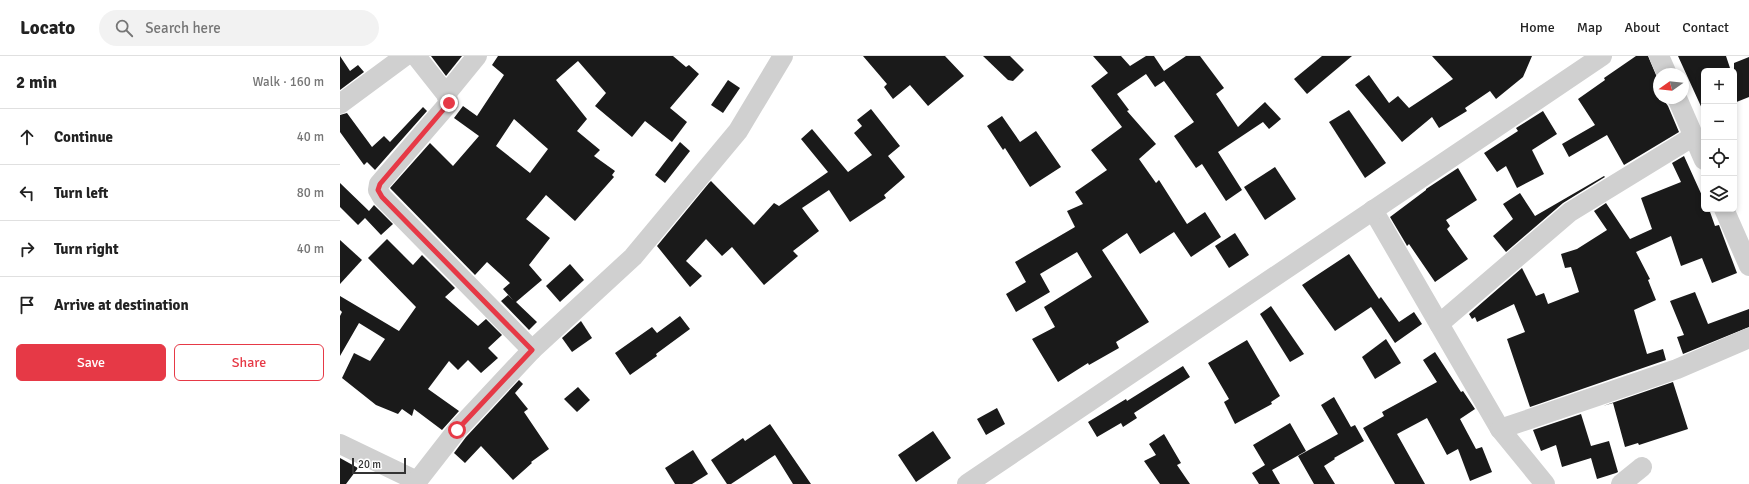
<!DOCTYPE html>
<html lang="en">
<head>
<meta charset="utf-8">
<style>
	:root { --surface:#fff; --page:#f2f2f2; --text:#222; --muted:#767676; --line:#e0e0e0; --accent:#e63946 }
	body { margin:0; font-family:Signika,sans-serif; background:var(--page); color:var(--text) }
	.controls { position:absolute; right:12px; top:12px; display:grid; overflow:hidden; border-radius:6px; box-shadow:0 2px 6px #0003 }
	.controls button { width:36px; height:36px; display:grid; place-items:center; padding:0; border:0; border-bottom:1px solid var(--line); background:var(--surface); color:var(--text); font:20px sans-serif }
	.compass { position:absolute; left:1313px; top:12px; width:36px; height:36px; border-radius:50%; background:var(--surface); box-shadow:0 2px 6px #0003; rotate:255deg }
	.scale { position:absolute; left:12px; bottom:10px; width:54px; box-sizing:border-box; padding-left:4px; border:2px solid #333; border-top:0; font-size:11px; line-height:14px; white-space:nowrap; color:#333; -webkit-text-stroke:3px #fff; paint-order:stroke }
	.stop { position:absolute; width:12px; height:12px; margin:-9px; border:3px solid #e63946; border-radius:50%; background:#fff }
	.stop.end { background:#e63946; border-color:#fff; box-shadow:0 1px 4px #0008 }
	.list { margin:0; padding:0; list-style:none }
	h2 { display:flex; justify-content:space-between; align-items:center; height:52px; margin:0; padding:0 16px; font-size:17px }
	h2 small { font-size:13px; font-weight:400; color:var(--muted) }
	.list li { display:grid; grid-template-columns:26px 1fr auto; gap:12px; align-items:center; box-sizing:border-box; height:56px; padding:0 16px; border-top:1px solid var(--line) }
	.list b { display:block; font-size:15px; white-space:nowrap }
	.list em { font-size:13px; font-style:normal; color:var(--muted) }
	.actions { display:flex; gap:8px; padding:12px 16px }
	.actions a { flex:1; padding:9px 0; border:1px solid var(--accent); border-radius:6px; text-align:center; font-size:14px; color:var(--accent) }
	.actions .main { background:var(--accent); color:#fff }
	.icon { flex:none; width:22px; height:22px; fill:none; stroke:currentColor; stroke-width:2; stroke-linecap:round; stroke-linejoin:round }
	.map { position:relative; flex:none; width:1409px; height:428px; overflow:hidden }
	header { display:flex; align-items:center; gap:24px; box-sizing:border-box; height:56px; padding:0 20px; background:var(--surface); border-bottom:1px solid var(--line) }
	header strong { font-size:19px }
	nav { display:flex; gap:22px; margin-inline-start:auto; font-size:14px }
	.search { width:280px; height:36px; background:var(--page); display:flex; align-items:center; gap:10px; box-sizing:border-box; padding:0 14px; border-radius:22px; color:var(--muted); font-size:15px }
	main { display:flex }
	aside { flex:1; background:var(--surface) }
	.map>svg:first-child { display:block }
	.building { fill:#1a1a1a; fill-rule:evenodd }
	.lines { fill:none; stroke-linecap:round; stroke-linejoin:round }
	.minor { stroke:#d0d0d0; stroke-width:20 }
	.route { stroke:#e63946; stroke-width:5 }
</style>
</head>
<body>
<header>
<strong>Locato</strong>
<div class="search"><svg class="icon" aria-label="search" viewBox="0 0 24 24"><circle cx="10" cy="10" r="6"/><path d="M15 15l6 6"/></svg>Search here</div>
<nav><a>Home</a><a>Map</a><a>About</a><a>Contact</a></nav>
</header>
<main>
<aside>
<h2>2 min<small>Walk · 160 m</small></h2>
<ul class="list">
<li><svg class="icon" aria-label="ahead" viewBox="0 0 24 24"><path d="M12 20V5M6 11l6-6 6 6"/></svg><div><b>Continue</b></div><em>40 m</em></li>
<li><svg class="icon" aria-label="left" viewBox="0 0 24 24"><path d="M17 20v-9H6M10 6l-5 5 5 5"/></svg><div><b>Turn left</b></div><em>80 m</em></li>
<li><svg class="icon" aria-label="right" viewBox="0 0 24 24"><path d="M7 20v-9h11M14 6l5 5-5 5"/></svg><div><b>Turn right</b></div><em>40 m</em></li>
<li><svg class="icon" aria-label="arrive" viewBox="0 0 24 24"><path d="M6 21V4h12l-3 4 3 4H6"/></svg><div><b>Arrive at destination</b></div></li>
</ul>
<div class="actions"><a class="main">Save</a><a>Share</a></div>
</aside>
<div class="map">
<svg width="1409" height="428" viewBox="0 0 1409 428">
	<rect width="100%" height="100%" fill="#fff"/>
	<g class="building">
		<polygon points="0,0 10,15 18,9 24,16 0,34"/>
		<polygon points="91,0 122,0 106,20"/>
		<path d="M 158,0 L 333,0 L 346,11 L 349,9 L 359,18 L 330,52 L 347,66 L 332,86 L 305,65 L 292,81 L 255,50 L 266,37 L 238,5 L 216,24 L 247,63 L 237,75 L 260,94 L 254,100 L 275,115 L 272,119 L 274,121 L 235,165 L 206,139 L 186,163 L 210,182 L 189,209 L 202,224 L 176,246 L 197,266 L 189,274 L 161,245 L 168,239 L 173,244 L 163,233 L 170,227 L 147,206 L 135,219 L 50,132 L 90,87 L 113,110 L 139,80 L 114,62 L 123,50 L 137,60 L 164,19 L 152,9 ZM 174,63 L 208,93 L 190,117 L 156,90 Z"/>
		<polygon points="523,0 605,0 624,20 588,50 570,29 553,43 544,31 547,28"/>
		<polygon points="643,0 670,0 684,14 673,25 668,24"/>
		<polygon points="753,0 781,0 790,10 806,0 814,0 824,15 846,0 860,0 884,32 876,38 898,71 925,46 941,63 929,73 923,66 878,96 902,134 886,145 862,108 856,112 834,80 854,66 824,25 815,31 806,18 777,38 789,54 787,55 816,88 799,103 816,127 819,124 847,168 865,156 881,181 851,201 834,176 800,198 787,177 762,194 809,266 776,286 779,292 749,309 748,307 718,326 692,283 715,271 704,251 752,221 737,196 700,218 710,236 676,256 666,238 686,226 675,206 735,171 727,155 743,148 735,136 767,114 751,94 782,71 751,30 768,17"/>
		<polygon points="982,0 1012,0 967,38 954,23"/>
		<polygon points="1092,0 1192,0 1183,21 1156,43 1150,35 1125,52 1127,55 1099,72 1092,61 1062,86 1015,29 1029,19 1049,47 1058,40 1069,52 1113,23"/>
		<polygon points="1296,0 1308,0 1319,26 1319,44 1323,43 1328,50 1339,76 1284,109 1267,79 1229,101 1222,88 1255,69 1238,43 1265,24 1264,22"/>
		<polygon points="1338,0 1386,0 1391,15 1364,15 1364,57"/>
		<polygon points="1409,1 1409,41 1394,47 1394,7"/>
		<polygon points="388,24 400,32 383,57 371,49"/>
		<polygon points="83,51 87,55 35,114 27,106 24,109 0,76 0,59 7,57 32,91 44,80 50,86"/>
		<polygon points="531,53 560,90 548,100 565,121 544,139 546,142 510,166 489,134 462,152 479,175 453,195 458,200 424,229 392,191 382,200 366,183 346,205 362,220 350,231 317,190 369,127 371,125 414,169 434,147 439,150 488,116 461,83 472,73 508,116 532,99 514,77 522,70 517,64"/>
		<polygon points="1009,54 1046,107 1025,122 989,66"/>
		<polygon points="1203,55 1217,78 1192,94 1204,118 1177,132 1166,110 1157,116 1144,97 1178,75 1176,72"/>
		<polygon points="662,60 680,86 696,75 721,111 690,131 665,92 663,94 647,70"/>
		<polygon points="340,86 350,95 325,127 315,119"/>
		<polygon points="1344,100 1364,144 1364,153 1369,153 1375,170 1379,169 1397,217 1372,227 1362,202 1341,210 1331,180 1296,196 1310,223 1308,224 1316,244 1294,254 1307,298 1323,293 1326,304 1190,351 1167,283 1185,276 1174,248 1137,266 1135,261 1132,263 1129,258 1182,212 1196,240 1204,237 1208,248 1239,236 1231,211 1225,212 1221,198 1237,193 1267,174 1254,155 1266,147 1290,183 1312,173 1301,142 1341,126 1332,107"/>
		<polygon points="935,111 956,143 925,164 904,131"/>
		<polygon points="1118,112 1137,144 1106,164 1110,170 1107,173 1128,203 1095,226 1069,188 1067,190 1066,188 1050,161 1086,134 1086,133"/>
		<polygon points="1264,120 1265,121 1223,147 1166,196 1153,180 1173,163 1163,148 1180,137 1195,160"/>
		<polygon points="0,127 29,155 34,149 53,168 41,179 25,162 18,169 0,151"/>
		<polygon points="895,177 909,199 889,212 875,190"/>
		<polygon points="47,183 73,209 82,199 115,232 105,241 138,270 146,263 162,279 148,292 158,302 141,317 128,304 118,314 109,305 88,333 119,355 102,374 74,353 72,360 62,353 58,358 36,349 2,322 14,297 30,305 45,283 19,267 0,300 0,260 2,256 0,254 0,240 59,275 76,251 28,202"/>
		<polygon points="0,184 22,204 0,228"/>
		<polygon points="1009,198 1039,243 1041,241 1059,266 1074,256 1082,268 1055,287 1031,251 995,275 962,229"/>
		<polygon points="230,208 244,224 220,246 206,230"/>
		<polygon points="1355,236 1368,268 1409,253 1409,271 1343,298 1337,281 1344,279 1330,245"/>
		<polygon points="931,250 964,298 950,306 920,258"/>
		<polygon points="340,260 350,273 316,298 317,300 290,319 275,297 312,271 317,277"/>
		<polygon points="241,265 252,282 232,296 222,282"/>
		<polygon points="1046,283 1061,307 1035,323 1022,301"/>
		<polygon points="907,284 940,340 931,346 932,348 895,368 884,346 889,343 868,307"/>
		<polygon points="1095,296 1121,336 1123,335 1135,353 1120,363 1136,393 1142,391 1152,416 1130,425 1118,393 1107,399 1087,362 1057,378 1085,428 1055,428 1023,372 1044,360 1042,356 1097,326 1083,304"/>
		<polygon points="843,310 850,321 794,357 797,362 783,371 781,367 757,381 748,366 786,343 787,345"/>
		<polygon points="179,324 183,328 175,337 188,353 184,356 209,393 191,406 192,407 173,424 141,390 125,407 114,397 126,381"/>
		<polygon points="1333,326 1348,373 1299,389 1298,387 1285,391 1273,347 1263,350"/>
		<polygon points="238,331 250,344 237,356 224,343"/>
		<polygon points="994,341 1011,371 1015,369 1024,385 994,402 995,403 984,410 995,428 974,428 958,400 998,378 981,349"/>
		<polygon points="657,352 665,368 646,379 637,363"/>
		<polygon points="1241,358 1251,390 1269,385 1278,416 1276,417 1257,423 1251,402 1222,411 1216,389 1201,395 1193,374"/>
		<polygon points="950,367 966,395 932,414 940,428 919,428 912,417 925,409 913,389"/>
		<polygon points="430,368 471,428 453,428 435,399 391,428 387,428 371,404 403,382 405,385"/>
		<polygon points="593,375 611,402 576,426 558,399"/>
		<polygon points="824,378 841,407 837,409 850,428 820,428 804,405 816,399 809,388"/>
		<polygon points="353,394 368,418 352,428 335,428 325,412"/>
		<polygon points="0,402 18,412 6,428 0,428"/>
	</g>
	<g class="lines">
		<g class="minor">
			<polyline points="76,0 106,38 109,47 39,128 38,134 42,141 192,294"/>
			<polyline points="1319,0 1327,18"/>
			<polyline points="106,38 137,0"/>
			<polyline points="1337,42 1364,104"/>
			<polyline points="0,48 65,0"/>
			<polyline points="1384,153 1409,210"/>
			<polyline points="1033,154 1160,373 1205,428"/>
			<polyline points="1099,268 1230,156 1354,80"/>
			<polyline points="1160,373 1337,313 1409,282"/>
			<polyline points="0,388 77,425"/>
			<polyline points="75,428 117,374 192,294 293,201 398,75 443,0"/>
			<polyline points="627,428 1262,0"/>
			<polyline points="1281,428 1302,411"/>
		</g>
	</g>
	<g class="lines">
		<polyline class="route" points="109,47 40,128 38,134 42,141 192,294 117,374"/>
	</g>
</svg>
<div class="controls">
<button>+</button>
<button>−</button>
<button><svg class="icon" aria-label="locate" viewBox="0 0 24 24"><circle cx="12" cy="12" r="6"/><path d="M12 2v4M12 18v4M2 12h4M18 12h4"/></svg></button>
<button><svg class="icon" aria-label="layers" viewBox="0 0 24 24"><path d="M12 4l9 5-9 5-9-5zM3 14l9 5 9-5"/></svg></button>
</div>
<svg class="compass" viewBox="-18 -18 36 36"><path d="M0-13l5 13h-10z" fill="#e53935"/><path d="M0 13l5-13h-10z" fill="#767676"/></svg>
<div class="scale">20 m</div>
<div class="stop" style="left:117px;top:374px"></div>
<div class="stop end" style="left:109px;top:47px"></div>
</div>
</main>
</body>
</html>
